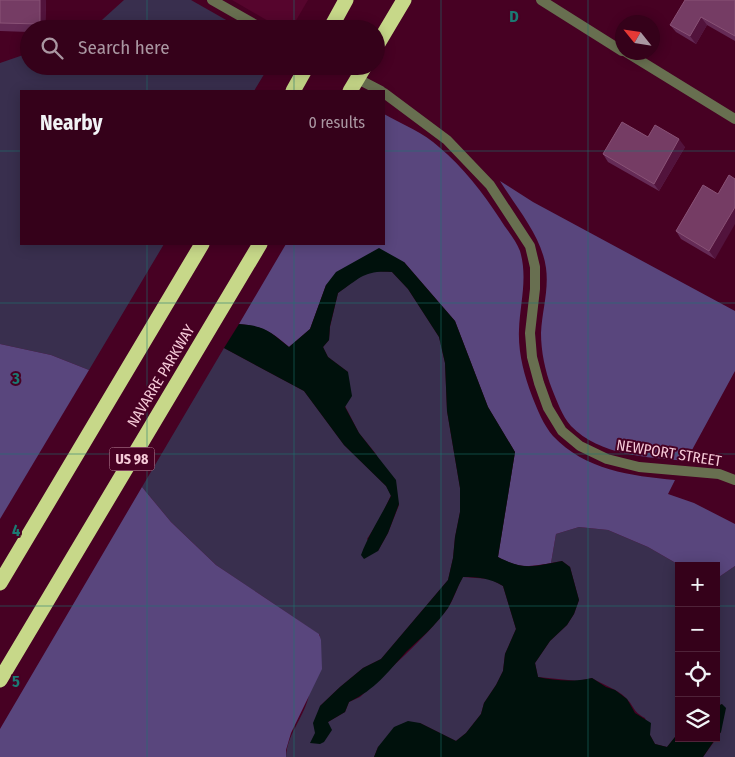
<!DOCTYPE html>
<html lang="en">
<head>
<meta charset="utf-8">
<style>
	:root { --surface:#35011a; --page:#401027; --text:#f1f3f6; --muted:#aa97a2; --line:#4f2339 }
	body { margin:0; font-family:"Fira Sans Condensed",sans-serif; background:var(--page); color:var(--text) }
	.controls { position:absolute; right:15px; bottom:15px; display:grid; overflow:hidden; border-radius:0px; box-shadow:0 2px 12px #0003 }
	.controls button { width:45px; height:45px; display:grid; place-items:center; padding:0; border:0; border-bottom:1px solid var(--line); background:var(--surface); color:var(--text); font:25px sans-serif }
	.compass { position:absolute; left:615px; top:15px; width:45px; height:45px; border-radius:50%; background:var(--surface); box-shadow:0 2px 12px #0003; rotate:300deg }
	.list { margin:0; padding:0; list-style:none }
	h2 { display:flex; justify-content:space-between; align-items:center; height:65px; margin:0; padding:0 20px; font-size:21px }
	h2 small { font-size:16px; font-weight:400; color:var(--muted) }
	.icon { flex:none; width:28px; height:28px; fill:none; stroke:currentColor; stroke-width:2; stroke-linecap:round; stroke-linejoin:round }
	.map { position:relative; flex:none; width:735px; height:757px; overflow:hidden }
	.search { position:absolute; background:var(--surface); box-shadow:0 2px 12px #0003; left:20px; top:20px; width:365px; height:55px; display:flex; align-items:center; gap:12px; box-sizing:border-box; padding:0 18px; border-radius:28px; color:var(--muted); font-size:19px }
	.panel { position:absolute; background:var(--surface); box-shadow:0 2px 12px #0003; left:20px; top:90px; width:365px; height:155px; border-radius:0px }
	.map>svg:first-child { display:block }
	.built { fill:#56052d }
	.green { fill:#392f4e }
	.forest { fill:#59467d }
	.water { fill:#00110c }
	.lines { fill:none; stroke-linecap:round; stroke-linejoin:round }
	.street { stroke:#686f50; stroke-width:10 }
	.highway { stroke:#c7d889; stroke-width:15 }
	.wall { fill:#652b56 }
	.shaded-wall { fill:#52133c }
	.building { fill:#753c64; stroke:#895276 }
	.grid { fill:none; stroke:#1b7a73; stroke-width:1; stroke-opacity:0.55 }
	.labels { text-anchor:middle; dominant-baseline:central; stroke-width:4; stroke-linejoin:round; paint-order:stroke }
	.shield { fill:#470123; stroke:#c28ea2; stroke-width:1 }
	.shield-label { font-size:14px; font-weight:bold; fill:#f6cad8 }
	.street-label { font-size:15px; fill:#f6cad8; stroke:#470123 }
	.grid-label { font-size:16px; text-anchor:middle; font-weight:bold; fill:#1b7a73; stroke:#470123; stroke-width:4; stroke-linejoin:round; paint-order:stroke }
</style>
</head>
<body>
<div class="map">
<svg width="735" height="757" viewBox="0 0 735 757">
	<rect width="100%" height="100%" fill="#470123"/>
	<polygon class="built" points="232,0 308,0 291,29 282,29"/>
	<g class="green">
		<polygon points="124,0 191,0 242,29 92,29"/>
		<polygon points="29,53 29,66 269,66 254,91 21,91 21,244 164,244 89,370 51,355 0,344 0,63"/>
		<path d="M 375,271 L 392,272 L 408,289 L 439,337 L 445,363 L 447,411 L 460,488 L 460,512 L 455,537 L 453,558 L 448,580 L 381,659 L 363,668 L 340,687 L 320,706 L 328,722 L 345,712 L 349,702 L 360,697 C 389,669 423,641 448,608 C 454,599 457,587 463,577 L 490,579 L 503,586 L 516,629 L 505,654 L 503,671 L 496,685 L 484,703 L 481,714 L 466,733 L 456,741 L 420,723 L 378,747 L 374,757 L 286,757 C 287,735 302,720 308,699 C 313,678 316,656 320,635 L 216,565 L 171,522 L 142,487 L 224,348 L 304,391 L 344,445 L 386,486 L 391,495 L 380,519 L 367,539 L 378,551 L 388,533 L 399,505 L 376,454 L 359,433 L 345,406 L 348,372 L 328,357 L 323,347 L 329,340 L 330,327 L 338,293 L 362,275 Z"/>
		<path d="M 579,527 L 608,530 L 648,547 L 681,566 L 679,566 L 679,732 L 667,747 L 655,744 L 650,735 L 645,718 C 632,711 635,707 626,698 C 617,689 603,685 592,678 L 578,681 L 538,677 L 535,663 L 550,641 L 567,625 L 574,614 L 579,600 L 570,567 L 562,561 L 551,563 L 556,534 Z"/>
		<polygon points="735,566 735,757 703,757 721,732 722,704 716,707 716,579"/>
	</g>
	<g class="forest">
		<path d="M 384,114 C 402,124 424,133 439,147 C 463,167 483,193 500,219 C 506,229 516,240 520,251 C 528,278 520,303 519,330 C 518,352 524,375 532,396 C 537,409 544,426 553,436 C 585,470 631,476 675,480 L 668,494 L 694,503 L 735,524 L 735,566 L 716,579 L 716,566 L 681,566 L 648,547 L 608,530 L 579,527 L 556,534 L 551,563 C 526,567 521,569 498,557 L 515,452 L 488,407 L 455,321 L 404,262 L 326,285 L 310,329 L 289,347 C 272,332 262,326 239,324 L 286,244 L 384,244 Z"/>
		<path d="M 500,181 L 533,202 L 735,311 L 735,371 L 686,461 C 647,457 600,456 571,426 C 562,416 557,401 552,389 C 545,371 541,351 541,333 C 542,311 549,290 546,268 C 542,237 516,207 500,181 Z"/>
		<polygon points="0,344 51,355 89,370 0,519"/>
		<polygon points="142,487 171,522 216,565 319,634 321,640 322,669 291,733 286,750 286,757 0,757 0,729"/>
	</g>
	<g class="water">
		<path d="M 379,248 L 404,262 L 455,321 L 488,407 L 515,452 L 498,557 C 525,571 534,566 562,561 L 570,567 L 579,600 L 574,614 L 567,625 L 550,641 L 535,663 L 538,677 C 556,681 574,682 592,678 L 606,687 L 615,690 L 627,699 L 635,713 L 651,723 L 650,735 L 655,744 L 667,747 L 679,732 L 679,738 L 716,738 L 703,757 L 374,757 L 378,747 L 394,727 L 408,721 L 420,723 L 456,741 L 466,733 L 481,714 L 484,703 L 496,685 L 503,671 L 505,654 L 516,629 L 503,586 C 490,578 478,577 463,577 C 457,587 454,598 448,608 C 436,625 421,638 406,652 C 387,673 376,689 349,702 L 345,712 L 328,722 L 332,730 L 324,742 L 320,744 L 310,743 L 315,733 L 313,723 L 320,706 L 340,687 L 363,668 L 381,659 L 448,580 L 453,558 L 455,537 L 460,512 L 460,488 L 447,411 L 445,363 L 439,337 L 408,289 L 392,272 C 364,270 360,278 338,293 L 330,326 L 329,340 L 323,347 L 328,357 L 348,372 L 352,396 L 345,407 L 359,433 L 396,480 L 399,504 L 388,533 L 378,551 L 364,559 L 361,555 C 369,534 381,516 391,496 L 386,486 L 344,445 L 304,391 L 224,348 L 239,324 C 266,326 269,331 289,347 L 310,329 L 326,285 L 336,272 Z"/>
		<polygon points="722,704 726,708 721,732 716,738 716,707"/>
	</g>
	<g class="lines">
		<g class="street">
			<polyline points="212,0 263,29"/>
			<polyline points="541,0 622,51"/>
			<polyline points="626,52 735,119"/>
			<polyline points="358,79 381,91"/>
			<polyline points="384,93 447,140 490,185 530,246 535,267 535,289 530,333 532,357 539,383 548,408 562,431 580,446 607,459 639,467 719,474 735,480"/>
		</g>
		<g class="highway">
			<polyline points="330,29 346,0"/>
			<polyline points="376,47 404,0"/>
			<polyline points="293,91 307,66"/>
			<polyline points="350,91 365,66"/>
			<polyline points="0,583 202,244"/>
			<polyline points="0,680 260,244"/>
		</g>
	</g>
	<g class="wall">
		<polygon points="0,0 46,0 45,29 29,29 29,32 0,31"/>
		<polygon points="735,0 735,41 707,25 696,44 676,32 670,25"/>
		<polygon points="648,137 685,147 659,191 608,162 603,154"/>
		<polygon points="703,185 715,259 681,239 676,231"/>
	</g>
	<g class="shaded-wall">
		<polygon points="40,0 46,0 45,29 43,29 40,24"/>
		<polygon points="701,17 707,25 696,44 690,36"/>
		<polygon points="679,139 685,147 659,191 654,184"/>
		<polygon points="735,207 735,224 715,259 709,251"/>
	</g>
	<g class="building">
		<polygon points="0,0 40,0 40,24 0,23"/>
		<polygon points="685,0 735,0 735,36 701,17 690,36 670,25"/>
		<polygon points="622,122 648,137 655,125 679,139 654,184 603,154"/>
		<polygon points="729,175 735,179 735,207 709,251 676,231 703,185 718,194"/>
	</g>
	<path class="grid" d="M 147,0 L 147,29M 294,0 L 294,29M 441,0 L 441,757M 588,0 L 588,757M 147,66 L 147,91M 294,66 L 294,91M 0,151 L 21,151M 384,151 L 735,151M 147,244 L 147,757M 294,244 L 294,757M 0,303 L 735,303M 0,454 L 735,454M 0,606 L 679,606M 716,606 L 735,606"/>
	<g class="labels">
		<rect class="shield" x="109.5" y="447.5" width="45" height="23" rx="4"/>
		<g class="shield-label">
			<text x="132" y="459">US 98</text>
		</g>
		<g class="street-label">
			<text transform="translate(161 376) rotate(-59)">NAVARRE PARKWAY</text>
			<text transform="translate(669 453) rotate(9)">NEWPORT STREET</text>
		</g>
	</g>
	<g class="grid-label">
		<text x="514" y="22">D</text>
		<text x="16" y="384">3</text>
		<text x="16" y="536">4</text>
		<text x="16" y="687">5</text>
	</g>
</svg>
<div class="controls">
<button>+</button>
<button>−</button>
<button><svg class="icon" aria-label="locate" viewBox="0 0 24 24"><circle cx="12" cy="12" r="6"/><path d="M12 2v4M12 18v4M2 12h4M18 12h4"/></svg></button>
<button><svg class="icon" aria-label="layers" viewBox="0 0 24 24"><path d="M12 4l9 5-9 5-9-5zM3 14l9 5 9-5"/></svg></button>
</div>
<svg class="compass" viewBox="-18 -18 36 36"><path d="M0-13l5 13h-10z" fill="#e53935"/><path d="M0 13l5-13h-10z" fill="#aa97a2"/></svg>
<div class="search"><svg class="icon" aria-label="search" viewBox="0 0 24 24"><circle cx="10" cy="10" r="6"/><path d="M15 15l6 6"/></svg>Search here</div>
<section class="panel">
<h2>Nearby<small>0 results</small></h2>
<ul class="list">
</ul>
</section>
</div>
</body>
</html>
